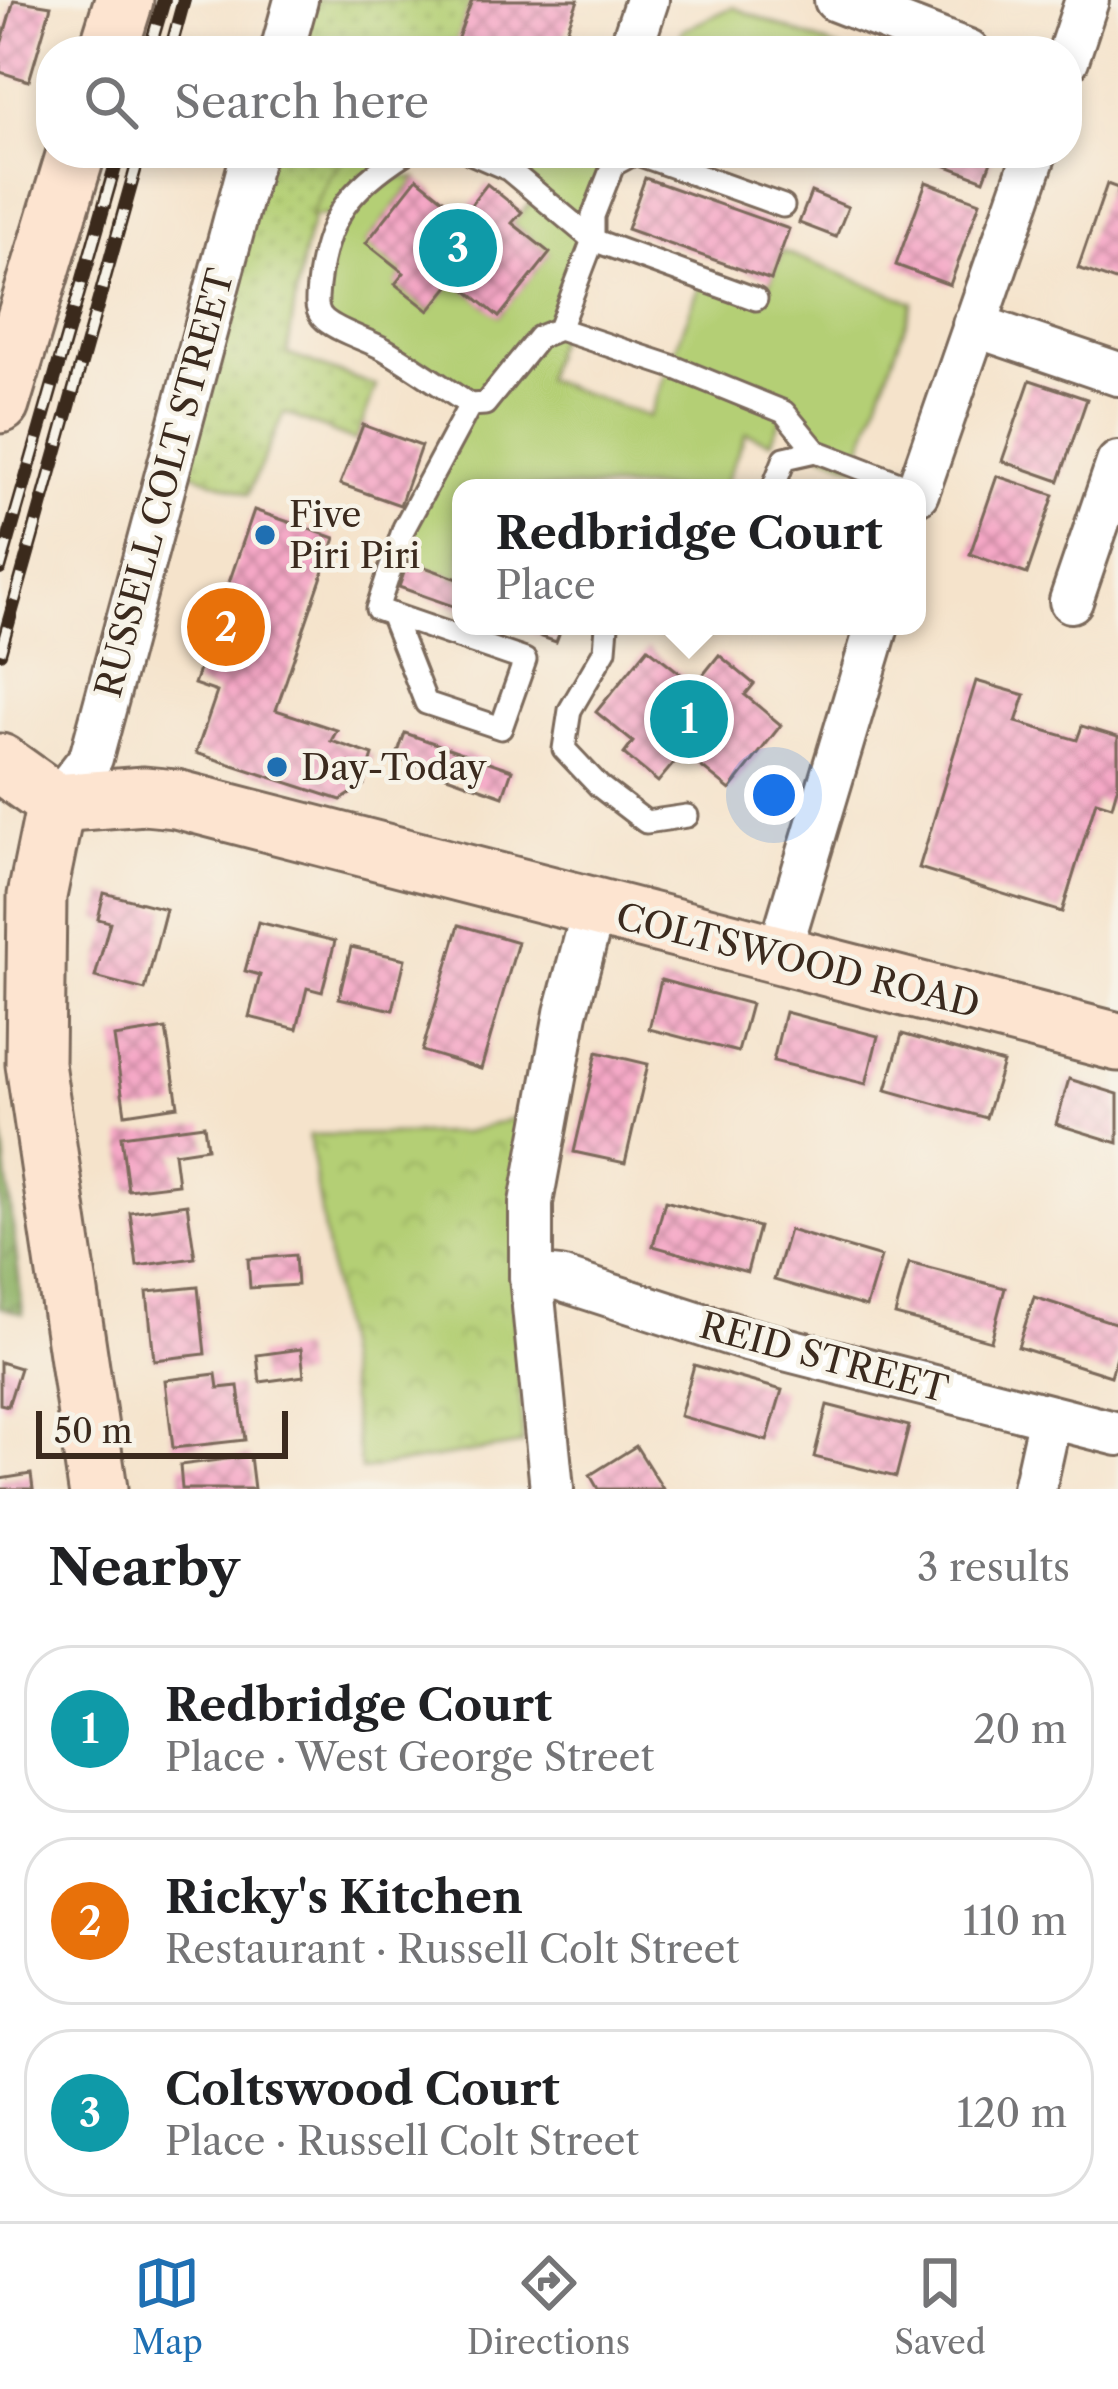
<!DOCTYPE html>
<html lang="en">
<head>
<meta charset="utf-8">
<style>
	:root { --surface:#fff; --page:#f6f6f6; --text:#202124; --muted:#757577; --line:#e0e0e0; --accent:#1f6fb2 }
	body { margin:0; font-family:"Libre Caslon Text",serif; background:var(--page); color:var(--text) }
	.scale { position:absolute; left:36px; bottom:30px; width:252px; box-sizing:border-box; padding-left:12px; border:6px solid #3b2a1e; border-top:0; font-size:33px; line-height:42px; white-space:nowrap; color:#3b2a1e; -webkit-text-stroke:9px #f7f3e8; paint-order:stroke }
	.you { position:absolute; left:774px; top:795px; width:42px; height:42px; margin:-30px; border:9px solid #fff; border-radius:50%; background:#1a73e8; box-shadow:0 0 0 18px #1a73e833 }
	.badge { display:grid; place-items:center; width:78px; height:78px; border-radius:50%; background:var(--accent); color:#fff; font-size:39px; font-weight:700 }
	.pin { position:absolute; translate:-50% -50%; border:6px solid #fff; box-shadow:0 3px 12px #0006 }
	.popup { position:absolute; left:452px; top:479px; width:474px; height:156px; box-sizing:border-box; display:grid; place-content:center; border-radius:24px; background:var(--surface); filter:drop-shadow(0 3px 9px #0005); font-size:39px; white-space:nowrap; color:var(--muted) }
	.popup b { font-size:45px; color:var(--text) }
	.popup::after { content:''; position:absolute; left:50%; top:100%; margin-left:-24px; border:24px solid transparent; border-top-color:var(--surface) }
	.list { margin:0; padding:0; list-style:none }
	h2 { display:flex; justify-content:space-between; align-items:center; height:156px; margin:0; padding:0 48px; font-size:51px }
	h2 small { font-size:39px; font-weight:400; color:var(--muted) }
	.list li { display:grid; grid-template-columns:78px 1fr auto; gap:36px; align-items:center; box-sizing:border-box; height:168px; margin:0 24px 24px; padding:0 24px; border:3px solid var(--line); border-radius:48px }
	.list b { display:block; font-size:45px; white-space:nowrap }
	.list p { margin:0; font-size:39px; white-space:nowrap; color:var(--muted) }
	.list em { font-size:39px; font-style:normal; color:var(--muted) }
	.icon { flex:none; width:66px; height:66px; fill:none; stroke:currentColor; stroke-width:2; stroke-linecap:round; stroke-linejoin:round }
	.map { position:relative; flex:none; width:1118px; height:1489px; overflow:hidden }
	.search { position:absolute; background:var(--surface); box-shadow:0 6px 18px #0003; left:36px; right:36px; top:36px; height:132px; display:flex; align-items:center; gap:30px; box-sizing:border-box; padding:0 42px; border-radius:48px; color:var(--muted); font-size:45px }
	.sheet { height:732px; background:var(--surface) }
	nav { display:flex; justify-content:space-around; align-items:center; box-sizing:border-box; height:168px; border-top:3px solid var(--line); background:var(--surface); font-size:33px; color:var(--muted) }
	nav a { display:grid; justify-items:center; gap:6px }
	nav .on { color:var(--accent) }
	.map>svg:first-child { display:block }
	.grass { fill:url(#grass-dots); stroke:#787c4a; stroke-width:3 }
	.forest { fill:url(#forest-crowns); stroke:#656e42; stroke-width:3 }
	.park { fill:url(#park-crowns); stroke:#787c4a; stroke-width:3 }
	.garden { fill:#b4cf75; stroke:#787c4a; stroke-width:3 }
	.building { fill:url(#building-cross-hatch) }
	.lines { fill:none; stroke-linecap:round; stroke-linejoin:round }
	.service-casing { stroke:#7c6b5b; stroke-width:27 }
	.minor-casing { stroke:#7c6b5b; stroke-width:48 }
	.secondary-casing { stroke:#7c6b5b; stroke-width:63 }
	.service { stroke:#fff; stroke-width:21 }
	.minor { stroke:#fff; stroke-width:42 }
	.secondary { stroke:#fde4d0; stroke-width:57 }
	.rail-casing { stroke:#3b2a1e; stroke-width:14 }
	.rail { stroke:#f7f3e8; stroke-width:9; stroke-dasharray:27; stroke-linecap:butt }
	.poi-dot { fill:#1f6fb2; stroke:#f7f3e8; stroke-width:4.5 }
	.labels { text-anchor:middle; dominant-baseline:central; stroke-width:9; stroke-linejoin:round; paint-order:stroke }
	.street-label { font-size:36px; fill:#3b2a1e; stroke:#f7f3e8 }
	.poi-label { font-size:36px; fill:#3b2a1e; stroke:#f7f3e8; text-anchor:start }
</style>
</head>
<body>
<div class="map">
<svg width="1118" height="1489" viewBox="0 0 1118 1489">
	<defs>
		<pattern id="grass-dots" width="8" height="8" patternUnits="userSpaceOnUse" patternTransform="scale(3)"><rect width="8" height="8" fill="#b4cf75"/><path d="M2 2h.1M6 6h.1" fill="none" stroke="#9cb265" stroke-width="1.8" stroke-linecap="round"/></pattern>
		<pattern id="forest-crowns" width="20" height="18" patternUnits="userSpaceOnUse" patternTransform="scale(3)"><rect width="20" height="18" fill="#8fb266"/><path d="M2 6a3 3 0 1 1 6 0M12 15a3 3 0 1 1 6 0" fill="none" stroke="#769153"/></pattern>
		<pattern id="park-crowns" width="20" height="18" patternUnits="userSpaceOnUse" patternTransform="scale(3)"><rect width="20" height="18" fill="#b4cf75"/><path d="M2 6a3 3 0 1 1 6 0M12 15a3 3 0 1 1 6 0" fill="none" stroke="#9cb265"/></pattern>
		<pattern id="building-cross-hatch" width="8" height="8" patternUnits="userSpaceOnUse" patternTransform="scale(3)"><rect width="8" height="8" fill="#f5a7c6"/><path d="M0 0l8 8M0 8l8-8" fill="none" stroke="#c888a0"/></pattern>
	</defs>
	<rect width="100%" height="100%" fill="#f7f3e8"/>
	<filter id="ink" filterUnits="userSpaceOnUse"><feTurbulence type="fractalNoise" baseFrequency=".00833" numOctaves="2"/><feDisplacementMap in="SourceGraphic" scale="24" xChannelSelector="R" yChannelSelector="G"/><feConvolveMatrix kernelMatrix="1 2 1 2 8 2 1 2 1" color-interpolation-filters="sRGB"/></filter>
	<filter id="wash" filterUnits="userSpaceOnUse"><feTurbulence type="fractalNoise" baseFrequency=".004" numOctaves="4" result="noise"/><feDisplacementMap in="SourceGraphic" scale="48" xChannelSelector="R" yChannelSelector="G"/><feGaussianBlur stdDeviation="2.7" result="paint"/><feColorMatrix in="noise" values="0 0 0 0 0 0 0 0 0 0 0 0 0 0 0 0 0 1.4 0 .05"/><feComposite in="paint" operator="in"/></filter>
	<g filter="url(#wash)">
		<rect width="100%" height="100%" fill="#f5e3cb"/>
		<g class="grass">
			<polygon points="296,0 472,0 453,51 282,51"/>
			<path d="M 253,153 L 348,153 C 302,211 299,283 287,354 L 376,386 L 356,441 L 284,413 L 248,494 L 171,465 Z"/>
		</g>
		<polygon class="forest" points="0,1113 23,1314 0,1307"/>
		<polygon class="park" points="527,1114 513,1276 523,1444 361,1470 309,1135 465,1133"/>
		<g class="garden">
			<polygon points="733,7 844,51 676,51 683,30"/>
			<polygon points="348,153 405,153 371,176 417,178 366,243 404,273 396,285 429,311 454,280 499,316 549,253 512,223 538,195 471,153 688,153 682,170 635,153 613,165 544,379 649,417 702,280 763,301 782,251 913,302 855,466 816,451 784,412 771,442 746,433 723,488 461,488 461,580 395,557 469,405 324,319 335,215 310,216 330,176"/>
		</g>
		<g id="blocks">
			<g class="building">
				<polygon points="14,0 51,6 29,81 0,72 0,48"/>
				<polygon points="472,0 578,0 559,51 453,51"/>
				<polygon points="943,153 994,153 984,180 939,163"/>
				<polygon points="417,178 463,215 487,184 522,212 512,223 550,253 499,317 454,280 429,311 395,284 404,273 366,243"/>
				<polygon points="645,178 789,229 771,280 627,229"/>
				<polygon points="926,182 980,202 950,285 896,265"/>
				<polygon points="1107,184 1118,188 1118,282 1078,268"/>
				<polygon points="811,192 848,207 836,237 799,223"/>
				<polygon points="1030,380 1087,399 1059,481 1002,461"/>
				<polygon points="363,425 421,446 400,505 340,484"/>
				<polygon points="997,476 1054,495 1027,574 970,554"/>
				<polygon points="254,510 335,538 276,710 337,730 331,741 373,755 364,785 341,800 196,753 217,692 194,684"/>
				<polygon points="408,561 461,580 461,609 399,587"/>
				<polygon points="512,626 562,626 556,642"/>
				<polygon points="648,648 695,685 719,655 754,684 745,695 781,725 730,790 683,752 658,782 624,754 633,742 596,712"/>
				<polygon points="976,681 1025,695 1016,722 1077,740 1082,726 1118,737 1118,785 1112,806 1096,801 1062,912 919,868"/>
				<polygon points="405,733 512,770 503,796 396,758"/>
				<polygon points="104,893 166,909 145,990 95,977 110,922 98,919"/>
				<polygon points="258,922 335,941 322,992 307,988 297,1029 249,1017 260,975 245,971"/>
				<polygon points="459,925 518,942 481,1069 422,1051"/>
				<polygon points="351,947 405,959 393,1010 339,998"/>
				<polygon points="661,980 751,1004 738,1052 649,1029"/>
				<polygon points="785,1012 878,1036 866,1084 773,1061"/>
				<polygon points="166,1029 178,1106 125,1114 114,1037"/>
				<polygon points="902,1034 1003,1063 986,1118 886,1090"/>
				<polygon points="597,1052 648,1064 625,1163 574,1152"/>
				<polygon points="1069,1079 1118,1094 1118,1143 1056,1124"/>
				<polygon points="204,1125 207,1148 174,1153 178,1184 128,1190 121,1136"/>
				<polygon points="665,1201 759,1227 747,1272 653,1246"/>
				<polygon points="187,1204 195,1258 137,1266 130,1212"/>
				<polygon points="789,1230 881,1257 866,1307 774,1280"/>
				<polygon points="295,1255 297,1285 250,1288 248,1259"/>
				<polygon points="909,1263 1005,1288 991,1341 895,1315"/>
				<polygon points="198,1287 205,1354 154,1360 147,1292"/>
				<polygon points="1034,1297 1118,1324 1118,1353 1111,1376 1018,1347"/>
				<polygon points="301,1349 304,1376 260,1382 257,1355"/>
				<polygon points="0,1362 20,1368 8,1406 0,1404"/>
				<polygon points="694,1365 782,1390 767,1441 680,1416"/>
				<polygon points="216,1374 218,1388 238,1386 245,1440 173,1448 165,1380"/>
				<polygon points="827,1405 909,1426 896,1477 814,1457"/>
				<polygon points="636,1446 663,1489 598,1489 590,1475"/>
				<polygon points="250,1456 254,1489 182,1489 180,1465"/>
				<polygon points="31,1474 33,1489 0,1489 0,1479"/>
			</g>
		</g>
	</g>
	<g filter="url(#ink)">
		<use href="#blocks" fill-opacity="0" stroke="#7c6b5b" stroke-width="3"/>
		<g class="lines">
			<g class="service-casing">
				<g id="service">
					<path d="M 405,153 C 350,188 325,219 318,286 C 317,299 314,311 325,320 C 341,333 366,339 384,349 C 413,366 441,386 470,405 L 485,404 L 539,337 L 559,329 L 671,366 L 784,412 L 816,451 L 912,488"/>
					<polyline points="471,153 508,169 593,240 756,299"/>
					<polyline points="559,329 593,240 593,216 613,165 635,153 783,206"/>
					<polyline points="773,488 785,458 816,451"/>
					<polyline points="391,614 426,703 501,728 525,660 391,614 377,609 404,528 470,405"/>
					<polyline points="607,626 605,650 570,710 564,749 599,786 646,822 687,816"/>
				</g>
			</g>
			<g class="minor-casing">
				<g id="minor">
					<polyline points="836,0 968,51"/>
					<polyline points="282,51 296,0"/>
					<polyline points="630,51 647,0"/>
					<polyline points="1067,60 1087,0"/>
					<polyline points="974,325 1118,374"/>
					<polyline points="917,493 1035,153"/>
					<polyline points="1071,601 1118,463"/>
					<polyline points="56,803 91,758 253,153"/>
					<polyline points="778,956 877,626"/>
					<polyline points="531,1276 560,1279 746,1339 1118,1434"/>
					<polyline points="552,1489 531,1276 531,1203 566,1013 594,908"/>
					<polyline points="1034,1489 1050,1417"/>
				</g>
			</g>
			<g class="secondary-casing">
				<g id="secondary">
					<polyline points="108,51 124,0"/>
					<polyline points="0,404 76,153"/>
					<polyline points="0,763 56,803"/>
					<polyline points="56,803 144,796 176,799 1118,1042"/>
					<polyline points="56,803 37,896 35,1064 98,1489"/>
				</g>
			</g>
			<use href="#service" class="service"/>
			<use href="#minor" class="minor"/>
			<use href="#secondary" class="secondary"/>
			<g class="rail-casing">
				<g id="rail">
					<polyline points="149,51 164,0"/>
					<polyline points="170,51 184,0"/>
					<polyline points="0,569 119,153"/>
					<polyline points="0,653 140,153"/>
				</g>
			</g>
			<use href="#rail" class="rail"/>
		</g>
	</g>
	<g class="poi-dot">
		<circle cx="265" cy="535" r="12"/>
		<circle cx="277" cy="767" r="12"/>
	</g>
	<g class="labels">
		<g class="street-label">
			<text transform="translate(164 483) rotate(-75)">RUSSELL COLT STREET</text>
			<text transform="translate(798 960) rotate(14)">COLTSWOOD ROAD</text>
			<text transform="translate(824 1357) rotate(15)">REID STREET</text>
		</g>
		<g class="poi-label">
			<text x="289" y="514">Five<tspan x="289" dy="41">Piri Piri</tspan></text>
			<text x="301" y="767">Day-Today</text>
		</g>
	</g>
</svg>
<div class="scale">50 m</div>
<div class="you"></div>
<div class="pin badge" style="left:689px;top:719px;background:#0f9aa8">1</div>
<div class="popup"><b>Redbridge Court</b>Place</div>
<div class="pin badge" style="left:226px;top:627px;background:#e8710a">2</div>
<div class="pin badge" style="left:458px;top:248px;background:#0f9aa8">3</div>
<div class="search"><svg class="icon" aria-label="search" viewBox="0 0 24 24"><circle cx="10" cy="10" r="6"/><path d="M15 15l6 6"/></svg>Search here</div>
</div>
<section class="sheet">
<h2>Nearby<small>3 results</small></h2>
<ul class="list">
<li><span class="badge" style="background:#0f9aa8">1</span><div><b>Redbridge Court</b><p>Place · West George Street</p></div><em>20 m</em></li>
<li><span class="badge" style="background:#e8710a">2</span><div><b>Ricky's Kitchen</b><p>Restaurant · Russell Colt Street</p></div><em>110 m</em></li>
<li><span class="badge" style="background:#0f9aa8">3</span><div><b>Coltswood Court</b><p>Place · Russell Colt Street</p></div><em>120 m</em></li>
</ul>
</section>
<nav>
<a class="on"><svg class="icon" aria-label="map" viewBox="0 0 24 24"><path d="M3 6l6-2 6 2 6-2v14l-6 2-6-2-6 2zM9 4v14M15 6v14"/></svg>Map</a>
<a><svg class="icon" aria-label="directions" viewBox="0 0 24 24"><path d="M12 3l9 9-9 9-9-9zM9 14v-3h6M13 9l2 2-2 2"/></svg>Directions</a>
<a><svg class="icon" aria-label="saved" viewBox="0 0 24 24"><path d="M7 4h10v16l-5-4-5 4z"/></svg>Saved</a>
</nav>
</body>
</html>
